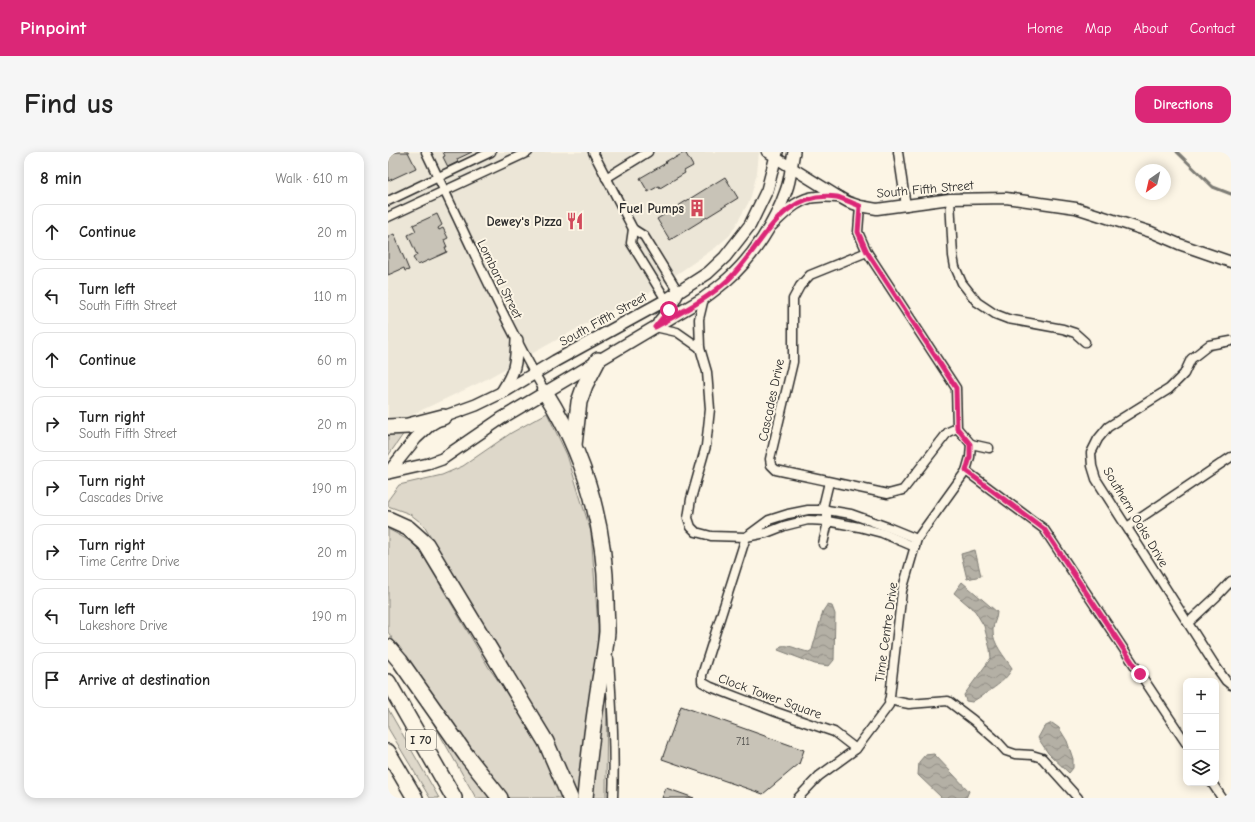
<!DOCTYPE html>
<html lang="en">
<head>
<meta charset="utf-8">
<style>
	:root { --surface:#fff; --page:#f6f6f6; --text:#222; --muted:#767676; --line:#e0e0e0; --accent:#db2777 }
	body { margin:0; font-family:"Comic Neue",sans-serif; background:var(--page); color:var(--text) }
	.controls { position:absolute; right:12px; bottom:12px; display:grid; overflow:hidden; border-radius:8px; box-shadow:0 2px 10px #0003 }
	.controls button { width:36px; height:36px; display:grid; place-items:center; padding:0; border:0; border-bottom:1px solid var(--line); background:var(--surface); color:var(--text); font:20px sans-serif }
	.compass { position:absolute; left:747px; top:12px; width:36px; height:36px; border-radius:50%; background:var(--surface); box-shadow:0 2px 10px #0003; rotate:214deg }
	.stop { position:absolute; width:12px; height:12px; margin:-9px; border:3px solid #db2777; border-radius:50%; background:#fff }
	.stop.end { background:#db2777; border-color:#fff; box-shadow:0 1px 4px #0008 }
	.list { margin:0; padding:0; list-style:none }
	h2 { display:flex; justify-content:space-between; align-items:center; height:52px; margin:0; padding:0 16px; font-size:17px }
	h2 small { font-size:13px; font-weight:400; color:var(--muted) }
	.list li { display:grid; grid-template-columns:26px 1fr auto; gap:12px; align-items:center; box-sizing:border-box; height:56px; margin:0 8px 8px; padding:0 8px; border:1px solid var(--line); border-radius:12px }
	.list b { display:block; font-size:15px; white-space:nowrap }
	.list p { margin:0; font-size:13px; white-space:nowrap; color:var(--muted) }
	.list em { font-size:13px; font-style:normal; color:var(--muted) }
	.icon { flex:none; width:22px; height:22px; fill:none; stroke:currentColor; stroke-width:2; stroke-linecap:round; stroke-linejoin:round }
	.map { position:relative; flex:none; width:843px; height:646px; overflow:hidden; border-radius:12px }
	header { display:flex; align-items:center; gap:24px; box-sizing:border-box; height:56px; padding:0 20px; background:var(--accent); color:#fff }
	header strong { font-size:19px }
	nav { display:flex; gap:22px; margin-inline-start:auto; font-size:14px }
	.intro { display:flex; align-items:center; justify-content:space-between; box-sizing:border-box; height:96px; padding:0 24px }
	h1 { margin:0; font-size:28px }
	.button { padding:10px 18px; border-radius:12px; background:var(--accent); color:#fff; font-size:14px; font-weight:700 }
	main { display:flex; gap:24px; padding:0 24px }
	aside { flex:1; background:var(--surface); border-radius:12px; box-shadow:0 2px 10px #0003 }
	.map>svg:first-child { display:block }
	.built { fill:#ece6d7 }
	.green { fill:#ded8ca; stroke:#84827a }
	.water { fill:url(#water-waves); stroke:#7d7b74 }
	.lines { fill:none; stroke-linecap:round; stroke-linejoin:round }
	.stream { stroke:#7d7b74; stroke-width:3 }
	.building { fill:#c8c3b7; stroke:#2b2b2b }
	.minor-casing { stroke:#2b2b2b; stroke-width:11 }
	.tertiary-casing { stroke:#2b2b2b; stroke-width:13 }
	.secondary-casing { stroke:#2b2b2b; stroke-width:14 }
	.motorway-casing { stroke:#2b2b2b; stroke-width:18 }
	.minor { stroke:#fcf5e5; stroke-width:8 }
	.tertiary { stroke:#fcf5e5; stroke-width:10 }
	.secondary { stroke:#fcf5e5; stroke-width:11 }
	.motorway { stroke:#fcf5e5; stroke-width:15 }
	.route { stroke:#db2777; stroke-width:5 }
	.labels { text-anchor:middle; dominant-baseline:central; stroke-width:4; stroke-linejoin:round; paint-order:stroke }
	.number-label { font-size:11px; fill:#52514e }
	.shield { fill:#fcf5e5; stroke:#6a6863; stroke-width:1 }
	.shield-label { font-size:12px; font-weight:bold; fill:#2b2b2b }
	.street-label { font-size:13px; fill:#2b2b2b; stroke:#fcf5e5 }
	.poi-label { font-size:13px; font-weight:bold; fill:#2b2b2b; stroke:#fcf5e5; text-anchor:end }
</style>
</head>
<body>
<header>
<strong>Pinpoint</strong>
<nav><a>Home</a><a>Map</a><a>About</a><a>Contact</a></nav>
</header>
<div class="intro"><h1>Find us</h1><a class="button">Directions</a></div>
<main>
<aside>
<h2>8 min<small>Walk · 610 m</small></h2>
<ul class="list">
<li><svg class="icon" aria-label="ahead" viewBox="0 0 24 24"><path d="M12 20V5M6 11l6-6 6 6"/></svg><div><b>Continue</b></div><em>20 m</em></li>
<li><svg class="icon" aria-label="left" viewBox="0 0 24 24"><path d="M17 20v-9H6M10 6l-5 5 5 5"/></svg><div><b>Turn left</b><p>South Fifth Street</p></div><em>110 m</em></li>
<li><svg class="icon" aria-label="ahead" viewBox="0 0 24 24"><path d="M12 20V5M6 11l6-6 6 6"/></svg><div><b>Continue</b></div><em>60 m</em></li>
<li><svg class="icon" aria-label="right" viewBox="0 0 24 24"><path d="M7 20v-9h11M14 6l5 5-5 5"/></svg><div><b>Turn right</b><p>South Fifth Street</p></div><em>20 m</em></li>
<li><svg class="icon" aria-label="right" viewBox="0 0 24 24"><path d="M7 20v-9h11M14 6l5 5-5 5"/></svg><div><b>Turn right</b><p>Cascades Drive</p></div><em>190 m</em></li>
<li><svg class="icon" aria-label="right" viewBox="0 0 24 24"><path d="M7 20v-9h11M14 6l5 5-5 5"/></svg><div><b>Turn right</b><p>Time Centre Drive</p></div><em>20 m</em></li>
<li><svg class="icon" aria-label="left" viewBox="0 0 24 24"><path d="M17 20v-9H6M10 6l-5 5 5 5"/></svg><div><b>Turn left</b><p>Lakeshore Drive</p></div><em>190 m</em></li>
<li><svg class="icon" aria-label="arrive" viewBox="0 0 24 24"><path d="M6 21V4h12l-3 4 3 4H6"/></svg><div><b>Arrive at destination</b></div></li>
</ul>
</aside>
<div class="map">
<svg width="843" height="646" viewBox="0 0 843 646">
	<defs>
		<pattern id="water-waves" width="16" height="10" patternUnits="userSpaceOnUse"><rect width="16" height="10" fill="#b4b0a5"/><path d="M0 5q4-4 8 0t8 0" fill="none" stroke="#938f87"/></pattern>
	</defs>
	<rect width="100%" height="100%" fill="#fcf5e5"/>
	<filter id="ink" filterUnits="userSpaceOnUse"><feTurbulence type="fractalNoise" baseFrequency=".025" numOctaves="2"/><feDisplacementMap in="SourceGraphic" scale="8" xChannelSelector="R" yChannelSelector="G"/><feConvolveMatrix kernelMatrix="1 2 1 2 8 2 1 2 1" color-interpolation-filters="sRGB"/></filter>
	<g filter="url(#ink)">
		<polygon class="built" points="0,0 371,0 369,21 362,48 342,83 327,96 251,148 217,161 93,230 19,265 0,267"/>
		<g class="green">
			<polygon points="159,261 179,303 203,380 210,474 209,517 192,646 189,646 182,626 170,600 36,373 22,362 0,354 0,348 11,333 54,323 75,314 123,281"/>
			<polygon points="0,281 16,281 0,304"/>
			<polygon points="0,377 22,389 33,400 101,516 128,553 155,597 175,646 120,646 83,600 32,529 0,480"/>
			<polygon points="216,546 219,546 218,646 204,646 208,600"/>
			<polygon points="0,557 51,646 42,646 0,576"/>
			<polygon points="39,560 103,646 88,646"/>
		</g>
		<g class="water">
			<polygon points="587,398 593,424 579,427 573,402"/>
			<path d="M 574,430 L 609,460 C 609,467 605,471 605,478 C 604,491 617,505 624,516 C 619,530 596,542 584,550 L 578,549 L 576,543 L 603,506 L 602,497 L 596,474 L 587,459 L 566,441 Z"/>
			<path d="M 439,453 L 444,454 L 447,462 L 446,508 L 441,514 L 427,512 L 390,498 L 393,494 C 403,492 411,499 421,500 L 424,498 L 435,459 Z"/>
			<polygon points="664,571 671,576 679,589 685,607 685,616 681,621 660,601 650,586 656,575"/>
			<polygon points="546,602 581,639 578,646 554,646 530,623 531,610 537,603"/>
		</g>
		<g class="lines">
			<polyline class="stream" points="789,0 825,35 843,42"/>
		</g>
		<g class="building">
			<polygon points="0,0 20,0 28,16 0,29"/>
			<polygon points="55,0 84,0 69,7 70,10 60,15 55,5 57,4"/>
			<polygon points="297,0 305,14 296,19 297,21 272,36 271,34 260,40 252,26 278,11 277,10 284,6 285,7"/>
			<polygon points="337,25 350,46 282,88 269,67"/>
			<polygon points="49,62 54,73 50,76 51,78 55,76 60,86 56,88 59,95 57,95 59,100 30,113 25,106 29,103 20,83 28,79 25,73"/>
			<polygon points="6,82 21,118 17,119 16,116 0,123 0,85"/>
			<polygon points="293,554 416,598 411,612 375,642 274,607"/>
			<polygon points="278,636 306,646 274,646"/>
		</g>
		<g class="lines">
			<g class="minor-casing">
				<g id="minor">
					<path d="M 38,0 C 77,81 113,163 157,240"/>
					<polyline points="205,0 245,77 256,84 291,141"/>
					<polyline points="378,0 388,6"/>
					<polyline points="510,0 518,54"/>
					<polyline points="218,26 260,0"/>
					<polyline points="562,47 565,104 567,115 574,131 589,150 607,162 620,167 675,177 687,181 697,190"/>
					<polyline points="0,49 103,0"/>
					<polyline points="472,54 470,80 479,100 568,236 569,276 583,292"/>
					<polyline points="0,65 140,0"/>
					<polyline points="245,77 243,91 278,148"/>
					<polyline points="479,100 422,123 412,134 405,147 405,210 382,307 383,313 388,318 500,342 515,338 560,280 569,276"/>
					<polyline points="316,146 311,167 312,196 319,220 322,257 318,294 303,347 300,366 303,375 308,380 323,384 358,385 378,381 396,374 420,368 439,369 471,375 494,381 527,395"/>
					<polyline points="267,175 289,180 312,196"/>
					<polyline points="843,189 821,193 803,207 796,222 781,237 720,275 710,287 703,301 704,314 708,327 826,512 838,529 843,533"/>
					<polyline points="583,292 601,296"/>
					<polyline points="578,319 656,377 798,591"/>
					<polyline points="739,375 843,305"/>
					<polyline points="435,392 439,374 439,358 435,355 441,330"/>
					<polyline points="800,471 828,445 843,429"/>
					<path d="M 221,507 C 224,553 227,599 225,646"/>
					<polyline points="501,548 521,552 560,549 585,568 608,588 618,599 627,602 644,603 654,606 690,646"/>
					<polyline points="468,597 446,580 388,560 323,535 314,530 314,523 358,385 381,368 400,362 420,358 439,358 463,362 502,376 529,387"/>
					<polyline points="824,631 834,646"/>
					<polyline points="410,646 431,624 468,597 501,553 514,439 529,387 578,319 582,305 583,292"/>
				</g>
			</g>
			<g class="tertiary-casing">
				<g id="tertiary">
					<polyline points="388,6 451,45 460,50 472,54 489,57 562,47 618,46 688,56 763,80 791,92 843,110"/>
					<path d="M 384,73 C 397,61 410,46 428,45 C 436,44 443,45 451,45"/>
				</g>
			</g>
			<g class="secondary-casing">
				<g id="secondary">
					<polyline points="271,170 281,158 290,141"/>
					<path d="M 114,240 C 127,219 128,212 129,188"/>
					<path d="M 0,321 L 40,312 L 54,307 L 114,266 L 316,146 C 324,140 332,134 340,127 C 365,105 387,71 398,39 C 403,27 403,13 406,0"/>
					<polyline points="0,321 28,286 42,273 55,265 88,253 119,238 167,209 278,148 320,121 337,105 362,73 379,38 389,0"/>
				</g>
			</g>
			<g class="motorway-casing">
				<g id="motorway">
					<path d="M 157,240 C 197,303 217,373 218,447 C 218,458 219,469 219,480 C 217,502 212,525 209,546 C 204,579 200,613 197,646"/>
					<polyline points="0,275 20,274 55,265"/>
					<polyline points="186,293 191,250 197,233 210,208"/>
					<polyline points="0,367 20,376 38,392 158,590 182,646"/>
					<polyline points="0,495 12,509 78,603 112,646"/>
					<polyline points="0,530 66,646"/>
					<polyline points="0,600 27,646"/>
				</g>
			</g>
			<use href="#minor" class="minor"/>
			<use href="#tertiary" class="tertiary"/>
			<use href="#secondary" class="secondary"/>
			<use href="#motorway" class="motorway"/>
		</g>
	</g>
	<g class="lines" filter="url(#ink)">
		<path class="route" d="M 281,158 L 267,175 C 292,161 320,147 341,127 C 375,94 392,37 449,45 C 454,46 466,52 472,54 L 470,80 L 479,100 L 568,236 L 569,276 L 582,292 L 582,305 L 578,319 L 656,377 L 752,522"/>
	</g>
	<defs>
		<g id="building-bare" transform="scale(1.38)"><path d="M-4-6H4V6H1V3H-1V6H-4ZM-2.5-4.3h1.7v1.8h-1.7ZM.8-4.3h1.7v1.8H.8ZM-2.5-1h1.7V.8h-1.7ZM.8-1h1.7V.8H.8Z" fill="#d1495b" stroke="#fcf5e5" stroke-width="2.5" paint-order="stroke"/></g>
		<g id="restaurant-bare" transform="scale(1.38)"><path d="M-5-6h1v4h1v-4h1v4h1v-4h1v5L-1.5 .5V6h-2V.5L-5-1ZM5-6V6H3V1.5H1.5Q1.5-4 5-6Z" fill="#d1495b" stroke="#fcf5e5" stroke-width="2.5" paint-order="stroke"/></g>
	</defs>
	<g fill-rule="evenodd">
		<use href="#building-bare" x="309" y="56"/>
		<use href="#restaurant-bare" x="187" y="69"/>
	</g>
	<g class="labels">
		<g class="number-label">
			<text x="355" y="589">711</text>
		</g>
		<rect class="shield" x="18" y="578" width="30" height="20" rx="3"/>
		<g class="shield-label">
			<text x="33" y="588">I 70</text>
		</g>
		<g class="street-label">
			<text transform="translate(537 37) rotate(-5)">South Fifth Street</text>
			<text transform="translate(112 127) rotate(64)">Lombard Street</text>
			<text transform="translate(215 167) rotate(-29)">South Fifth Street</text>
			<text transform="translate(383 248) rotate(-78)">Cascades Drive</text>
			<text transform="translate(748 365) rotate(59)">Southern Oaks Drive</text>
			<text transform="translate(498 480) rotate(-82)">Time Centre Drive</text>
			<text transform="translate(382 544) rotate(20)">Clock Tower Square</text>
		</g>
		<g class="poi-label">
			<text x="296" y="56">Fuel Pumps</text>
			<text x="174" y="69">Dewey's Pizza</text>
		</g>
	</g>
</svg>
<div class="controls">
<button>+</button>
<button>−</button>
<button><svg class="icon" aria-label="layers" viewBox="0 0 24 24"><path d="M12 4l9 5-9 5-9-5zM3 14l9 5 9-5"/></svg></button>
</div>
<svg class="compass" viewBox="-18 -18 36 36"><path d="M0-13l5 13h-10z" fill="#e53935"/><path d="M0 13l5-13h-10z" fill="#767676"/></svg>
<div class="stop" style="left:281px;top:158px"></div>
<div class="stop end" style="left:752px;top:522px"></div>
</div>
</main>
</body>
</html>
